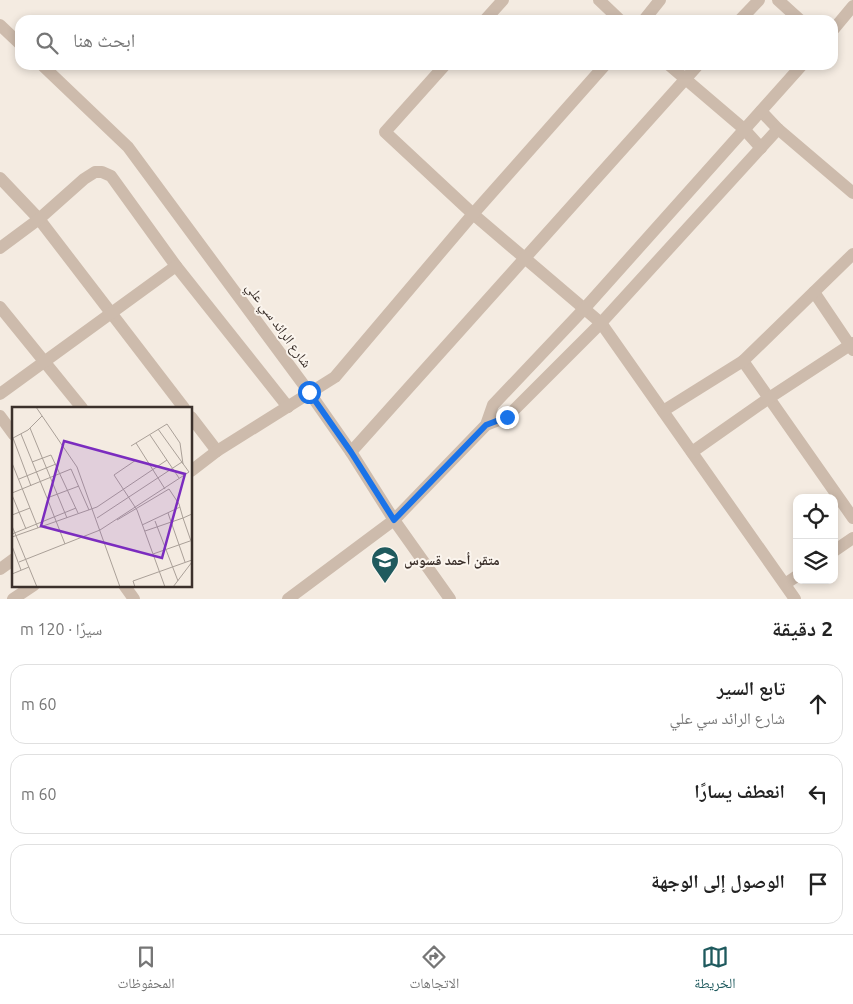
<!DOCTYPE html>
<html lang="ar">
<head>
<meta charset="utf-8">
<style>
	:root { --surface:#fff; --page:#f6f6f6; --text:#222; --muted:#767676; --line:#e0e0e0; --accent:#1f5a5e }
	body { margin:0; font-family:Ubuntu,"Noto Naskh Arabic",sans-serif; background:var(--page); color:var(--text); direction:rtl }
	.controls { position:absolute; right:15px; bottom:15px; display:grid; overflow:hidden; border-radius:10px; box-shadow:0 2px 8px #0003 }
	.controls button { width:45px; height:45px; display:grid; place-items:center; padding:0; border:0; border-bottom:1px solid var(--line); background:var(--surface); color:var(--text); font:25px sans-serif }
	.stop { position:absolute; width:15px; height:15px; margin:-11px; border:4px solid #1a73e8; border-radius:50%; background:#fff }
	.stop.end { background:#1a73e8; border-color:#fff; box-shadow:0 1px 5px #0008 }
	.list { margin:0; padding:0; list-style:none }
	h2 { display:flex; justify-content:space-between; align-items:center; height:65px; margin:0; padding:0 20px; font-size:21px }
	h2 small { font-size:16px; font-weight:400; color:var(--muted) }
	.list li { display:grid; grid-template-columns:32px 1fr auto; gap:15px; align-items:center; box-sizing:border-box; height:80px; margin:0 10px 10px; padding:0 10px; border:1px solid var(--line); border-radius:15px }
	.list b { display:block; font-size:19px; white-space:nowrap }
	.list p { margin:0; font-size:16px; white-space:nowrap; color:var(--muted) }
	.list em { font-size:16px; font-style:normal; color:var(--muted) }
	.icon { flex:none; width:28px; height:28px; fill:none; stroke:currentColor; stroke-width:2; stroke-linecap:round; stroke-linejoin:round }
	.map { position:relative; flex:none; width:853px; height:599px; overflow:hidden; direction:ltr }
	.search { position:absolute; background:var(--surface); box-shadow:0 2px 8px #0003; left:15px; right:15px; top:15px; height:55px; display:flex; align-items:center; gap:12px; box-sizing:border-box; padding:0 18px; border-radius:15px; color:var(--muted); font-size:19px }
	.sheet { height:335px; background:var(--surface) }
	nav { display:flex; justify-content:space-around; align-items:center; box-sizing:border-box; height:70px; border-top:1px solid var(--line); background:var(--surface); font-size:14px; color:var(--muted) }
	nav a { display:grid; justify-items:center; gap:2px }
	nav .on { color:var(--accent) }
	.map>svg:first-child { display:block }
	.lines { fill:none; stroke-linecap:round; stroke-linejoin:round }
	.minor { stroke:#cdbbac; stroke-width:12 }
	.route { stroke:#1a73e8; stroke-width:6 }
	.labels { text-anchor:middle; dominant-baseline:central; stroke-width:4; stroke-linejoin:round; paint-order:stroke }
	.street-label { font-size:14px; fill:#3b302b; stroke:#fbf5ee }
	.poi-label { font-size:14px; font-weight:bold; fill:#3b302b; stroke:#fbf5ee; text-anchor:start }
	.inset-road { fill:none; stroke:#aaa098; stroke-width:1 }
	.view { fill:#7b2cbf; fill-opacity:0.15; stroke:#7b2cbf; stroke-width:2.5 }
	.inset-edge { fill:none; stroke:#3b302b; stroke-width:2.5 }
</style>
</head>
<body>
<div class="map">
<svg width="853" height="599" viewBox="0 0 853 599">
	<rect width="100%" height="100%" fill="#f4ebe1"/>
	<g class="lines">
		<g class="minor">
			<polyline points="599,0 620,20"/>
			<polyline points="778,0 800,20"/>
			<polyline points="485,20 503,0"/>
			<polyline points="644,20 660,0"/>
			<polyline points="740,20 759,0"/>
			<polyline points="0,25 20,44"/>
			<polyline points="833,30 853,6"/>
			<polyline points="42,65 128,147 309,392 351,452 394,520 450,599"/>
			<polyline points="445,65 385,132 473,214 601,323 795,599"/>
			<polyline points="669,65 744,129 761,148"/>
			<polyline points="761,111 778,129 853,193"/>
			<polyline points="0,178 39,219 184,408"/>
			<polyline points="0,248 39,219 84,179 95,172 102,172 111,176 176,266 288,407"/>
			<polyline points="814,292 853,350"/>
			<polyline points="0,307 82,408"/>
			<polyline points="743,361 853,518"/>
			<polyline points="0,394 176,266"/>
			<polyline points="663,411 743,361 853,254"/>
			<polyline points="0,416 14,435"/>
			<polyline points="191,417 217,451"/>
			<polyline points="486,425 507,417 601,323 778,129"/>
			<polyline points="351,452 698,65"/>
			<polyline points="692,452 769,398 853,343"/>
			<polyline points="191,471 217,451 335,377 473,214 605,65"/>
			<polyline points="834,551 853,538"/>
			<polyline points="0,569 14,559"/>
			<polyline points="785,584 797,576"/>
			<polyline points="124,585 134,599"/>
			<polyline points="13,599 34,585"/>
			<polyline points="288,599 394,520 486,425 493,405 584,309 802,65"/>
		</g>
	</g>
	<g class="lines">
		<polyline class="route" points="309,392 351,452 394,520 486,425 507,417"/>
	</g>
	<defs>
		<g id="school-pin" transform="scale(1.4375)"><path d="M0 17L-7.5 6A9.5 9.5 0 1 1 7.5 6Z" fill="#1f5a5e" stroke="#fbf5ee"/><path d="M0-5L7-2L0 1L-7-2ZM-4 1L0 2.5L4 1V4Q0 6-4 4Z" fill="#fff"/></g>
	</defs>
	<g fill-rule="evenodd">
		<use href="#school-pin" x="385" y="560"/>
	</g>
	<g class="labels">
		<g class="street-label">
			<text transform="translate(279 325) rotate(54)">شارع الرائد سي علي</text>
		</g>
		<g class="poi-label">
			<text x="404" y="560">متقن أحمد قسوس</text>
		</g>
	</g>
	<g transform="translate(12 407)">
		<rect width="180" height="180" fill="#f4ebe1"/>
		<path class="inset-road" d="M 24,0 L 65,60 L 108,180M 18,21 L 55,111M 9,27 L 35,91M 138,28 L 167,71M 124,36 L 153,82M 119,39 L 155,17 L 168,36 L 171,57M 124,53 L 102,68 L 125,103 L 153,180M 20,55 L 39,48 L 66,106M 0,56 L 26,121M 7,72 L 44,57M 19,79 L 1,31 L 16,23 L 30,9M 157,82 L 167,97 L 171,111 L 180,107M 0,86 L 59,62 L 77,103M 0,88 L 14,122M 156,106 L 173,155M 0,108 L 18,101M 85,111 L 170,55M 105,113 L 157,82M 143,114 L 166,174M 130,118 L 168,100M 0,119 L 25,180M 133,124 L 171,111 L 180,137M 0,127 L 64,101M 0,130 L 85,100 L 155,53M 53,137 L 35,91 L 67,79M 0,139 L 9,163M 141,147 L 178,134M 7,155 L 88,123 L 177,65 L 146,22M 0,167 L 17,160M 123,180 L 121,174 L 180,153M 161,180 L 180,155"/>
		<path class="view" d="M 52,34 L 173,67 L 150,151 L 29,119 Z"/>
		<rect width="180" height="180" class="inset-edge"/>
	</g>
</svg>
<div class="controls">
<button><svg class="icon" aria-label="locate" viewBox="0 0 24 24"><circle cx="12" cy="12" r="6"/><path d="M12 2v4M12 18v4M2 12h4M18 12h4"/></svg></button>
<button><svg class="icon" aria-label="layers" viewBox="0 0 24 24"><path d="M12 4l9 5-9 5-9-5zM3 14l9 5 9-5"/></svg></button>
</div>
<div class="stop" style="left:309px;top:392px"></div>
<div class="stop end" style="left:507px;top:417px"></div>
<div class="search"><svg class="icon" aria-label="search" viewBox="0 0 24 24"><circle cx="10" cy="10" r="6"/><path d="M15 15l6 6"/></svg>ابحث هنا</div>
</div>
<section class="sheet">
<h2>2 دقيقة<small>سيرًا · 120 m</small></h2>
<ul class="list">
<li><svg class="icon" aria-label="ahead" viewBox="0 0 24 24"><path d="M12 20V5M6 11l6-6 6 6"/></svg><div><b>تابع السير</b><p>شارع الرائد سي علي</p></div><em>60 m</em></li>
<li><svg class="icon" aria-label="left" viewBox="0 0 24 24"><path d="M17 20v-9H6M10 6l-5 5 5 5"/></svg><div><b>انعطف يسارًا</b></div><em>60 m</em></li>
<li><svg class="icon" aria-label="arrive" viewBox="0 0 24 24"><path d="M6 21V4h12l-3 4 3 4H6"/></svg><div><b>الوصول إلى الوجهة</b></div></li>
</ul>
</section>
<nav>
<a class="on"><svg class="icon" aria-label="map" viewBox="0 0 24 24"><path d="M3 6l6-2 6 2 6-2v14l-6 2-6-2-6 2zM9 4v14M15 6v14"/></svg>الخريطة</a>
<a><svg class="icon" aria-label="directions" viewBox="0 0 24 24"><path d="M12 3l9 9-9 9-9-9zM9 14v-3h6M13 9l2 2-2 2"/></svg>الاتجاهات</a>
<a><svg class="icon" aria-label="saved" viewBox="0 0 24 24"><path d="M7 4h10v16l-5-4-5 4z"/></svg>المحفوظات</a>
</nav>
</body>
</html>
